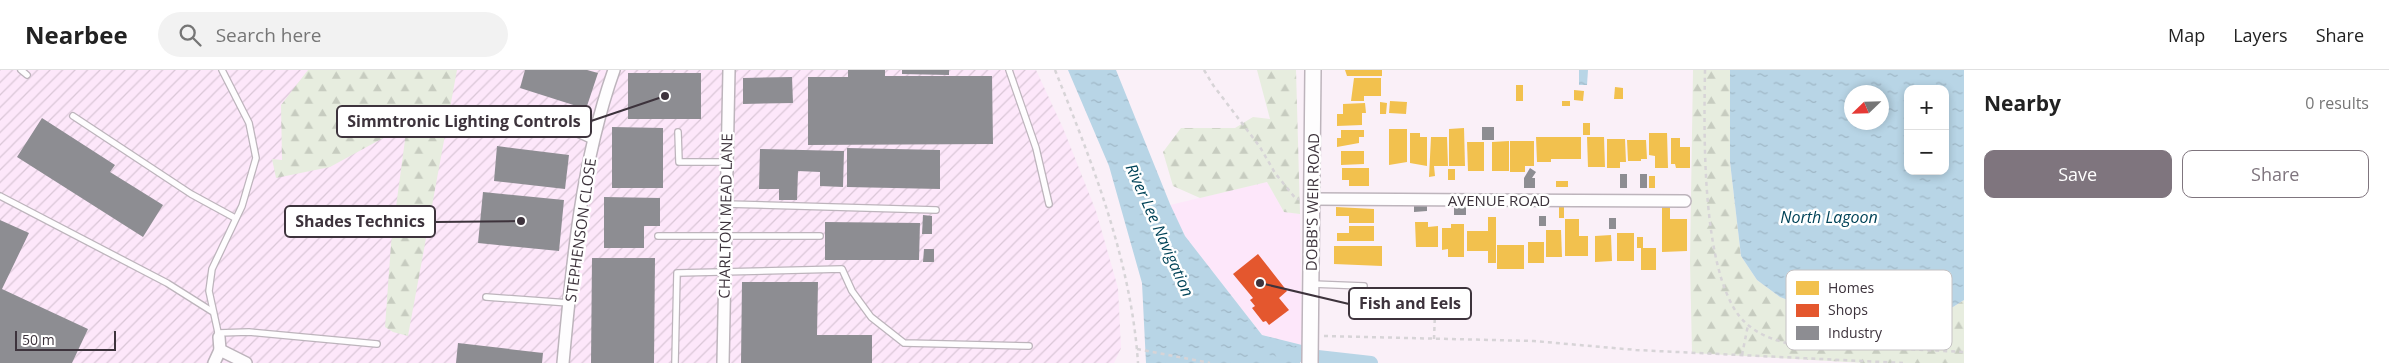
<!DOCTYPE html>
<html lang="en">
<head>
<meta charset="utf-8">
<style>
	:root { --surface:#fff; --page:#f2f2f2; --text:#222; --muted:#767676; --line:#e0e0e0; --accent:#7f757e }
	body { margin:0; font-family:"Open Sans",sans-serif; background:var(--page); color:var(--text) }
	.controls { position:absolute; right:15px; top:15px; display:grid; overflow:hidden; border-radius:10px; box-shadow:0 2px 8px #0003 }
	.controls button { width:45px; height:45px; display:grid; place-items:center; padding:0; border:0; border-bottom:1px solid var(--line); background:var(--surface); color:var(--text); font:25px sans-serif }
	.compass { position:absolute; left:1844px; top:15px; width:45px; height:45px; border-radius:50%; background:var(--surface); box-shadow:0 2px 8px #0003; rotate:247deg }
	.scale { position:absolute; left:15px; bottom:12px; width:101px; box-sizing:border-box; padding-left:5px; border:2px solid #3d333c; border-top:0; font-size:14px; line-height:18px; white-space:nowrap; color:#3d333c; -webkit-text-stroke:4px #fff; paint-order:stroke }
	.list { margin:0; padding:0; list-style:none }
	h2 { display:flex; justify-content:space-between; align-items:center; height:65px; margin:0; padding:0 20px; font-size:21px }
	h2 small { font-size:16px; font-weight:400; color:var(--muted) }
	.actions { display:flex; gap:10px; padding:15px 20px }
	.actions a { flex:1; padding:11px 0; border:1px solid var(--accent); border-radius:10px; text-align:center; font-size:18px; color:var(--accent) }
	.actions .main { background:var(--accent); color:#fff }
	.icon { flex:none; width:28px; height:28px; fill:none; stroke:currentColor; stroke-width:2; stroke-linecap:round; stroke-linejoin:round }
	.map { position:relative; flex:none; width:1964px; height:293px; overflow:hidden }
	header { display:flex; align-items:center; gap:30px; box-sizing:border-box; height:70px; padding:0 25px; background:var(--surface); border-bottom:1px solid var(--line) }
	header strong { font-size:24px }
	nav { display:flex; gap:28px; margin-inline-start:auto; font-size:18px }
	.search { width:350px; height:45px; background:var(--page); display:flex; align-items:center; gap:12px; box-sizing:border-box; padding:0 18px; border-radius:28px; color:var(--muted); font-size:19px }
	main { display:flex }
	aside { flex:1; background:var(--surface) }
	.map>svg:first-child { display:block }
	.built { fill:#fde7fa }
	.industrial { fill:url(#industrial-furrows) }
	.forest { fill:url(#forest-firs) }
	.water { fill:url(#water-ripples); fill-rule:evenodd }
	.homes { fill:#f2c14e }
	.shops { fill:#e4572e }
	.industry { fill:#8d8d92 }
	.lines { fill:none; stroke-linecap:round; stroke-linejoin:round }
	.canal { stroke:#b8d5e6; stroke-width:14 }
	.service-casing { stroke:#bdb4bc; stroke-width:8 }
	.minor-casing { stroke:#bdb4bc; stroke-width:14 }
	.tertiary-casing { stroke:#bdb4bc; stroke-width:18 }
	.path { stroke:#d7d4d7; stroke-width:2.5; stroke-dasharray:4 4; stroke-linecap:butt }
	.service { stroke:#fefdfe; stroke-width:5.5 }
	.minor { stroke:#fefdfe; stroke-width:11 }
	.tertiary { stroke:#fefdfe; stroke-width:15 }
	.labels { text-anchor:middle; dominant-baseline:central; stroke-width:5; stroke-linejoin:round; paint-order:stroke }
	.street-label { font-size:15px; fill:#3d333c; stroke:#fff }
	.water-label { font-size:16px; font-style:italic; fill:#004358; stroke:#fff }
	.key { fill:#fff; stroke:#c5c2c4; stroke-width:1 }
	.key-label { font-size:14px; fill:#3d333c }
	.leader { fill:none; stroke:#3d333c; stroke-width:2 }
	.callout-dot { fill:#3d333c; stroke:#fff; stroke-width:2 }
	.callout { fill:#fff; stroke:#3d333c; stroke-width:2 }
	.callout-label { font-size:16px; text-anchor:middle; font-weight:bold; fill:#3d333c }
</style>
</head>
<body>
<header>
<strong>Nearbee</strong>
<div class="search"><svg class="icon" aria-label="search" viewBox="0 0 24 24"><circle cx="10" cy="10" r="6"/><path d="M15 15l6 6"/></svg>Search here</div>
<nav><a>Map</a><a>Layers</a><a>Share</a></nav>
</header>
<main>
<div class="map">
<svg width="1964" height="293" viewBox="0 0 1964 293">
	<defs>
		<pattern id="industrial-furrows" width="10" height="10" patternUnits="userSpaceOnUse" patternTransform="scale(1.25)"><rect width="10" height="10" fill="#fde7fa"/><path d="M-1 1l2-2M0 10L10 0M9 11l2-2" fill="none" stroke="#dac7d7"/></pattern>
		<pattern id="forest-firs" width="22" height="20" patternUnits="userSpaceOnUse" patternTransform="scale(1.25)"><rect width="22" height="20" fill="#e7eddf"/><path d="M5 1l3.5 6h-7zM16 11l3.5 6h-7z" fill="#c7ccc0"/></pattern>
		<pattern id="water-ripples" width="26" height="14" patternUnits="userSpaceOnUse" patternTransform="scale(1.25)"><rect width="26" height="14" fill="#b8d5e6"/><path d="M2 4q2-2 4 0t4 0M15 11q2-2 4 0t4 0" fill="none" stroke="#9fb7c6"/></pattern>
	</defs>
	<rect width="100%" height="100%" fill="#faf0f8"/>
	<polygon class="built" points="1267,112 1284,142 1300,144 1302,275 1262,265 1185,166 1170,135"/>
	<polygon class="industrial" points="0,0 1036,0 1063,58 1096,141 1118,218 1121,278 1114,293 0,293"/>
	<g class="forest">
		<polygon points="308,0 457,0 408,266 393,262 385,257 391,174 407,55 330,97 276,108 272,89 282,90 281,35"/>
		<polygon points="1257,0 1296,0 1300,144 1284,142 1267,112 1200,128 1173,116 1163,82 1181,58 1235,58 1253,47 1270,49"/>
		<polygon points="1693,0 1730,0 1730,92 1741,186 1757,210 1780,227 1811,239 1847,242 1953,237 1964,230 1964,293 1864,293 1692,283 1690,191"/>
	</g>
	<g class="water">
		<polygon points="1068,0 1116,0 1170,134 1185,166 1262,265 1302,275 1300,293 1146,293 1142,213 1109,96"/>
		<polygon points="1579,0 1588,0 1587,15 1579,15"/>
		<path d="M 1730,0 L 1964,0 L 1964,230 L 1953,237 L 1920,245 L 1811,239 L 1780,227 L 1757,210 L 1741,186 L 1730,92 ZM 1908,19 L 1945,19 L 1945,101 L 1908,101 ZM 1882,22 L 1882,52 L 1852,52 L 1852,22 Z"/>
	</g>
	<g class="homes">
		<polygon points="1345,0 1382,0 1382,6 1347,6"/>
		<polygon points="1354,8 1381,8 1381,26 1364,26 1364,31 1351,31"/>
		<rect x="1516" y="15" width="7" height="16"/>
		<polygon points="1615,17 1623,18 1623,29 1614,29"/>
		<polygon points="1574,20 1584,21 1583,31 1574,30"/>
		<polygon points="1390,31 1407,32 1406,44 1389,43"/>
		<rect x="1562" y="31" width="8" height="5"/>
		<polygon points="1380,32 1387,33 1386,44 1380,44"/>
		<polygon points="1365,33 1366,43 1362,43 1362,55 1337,56 1337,44 1343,44 1343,34"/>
		<rect x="1583" y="53" width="7" height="12"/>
		<polygon points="1464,58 1465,96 1449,96 1449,59"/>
		<polygon points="1389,59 1407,59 1407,92 1389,95"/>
		<polygon points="1341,60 1364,60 1364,67 1359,67 1359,73 1337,77 1337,68 1341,68"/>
		<polygon points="1410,63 1420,63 1420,67 1427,67 1427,96 1410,93"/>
		<polygon points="1649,63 1667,63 1668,98 1655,98 1655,86 1649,85"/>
		<polygon points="1431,67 1447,67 1448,96 1434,96 1435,106 1429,107"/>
		<polygon points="1536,67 1581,67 1581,89 1551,89 1551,92 1537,92"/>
		<polygon points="1587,67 1604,67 1605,97 1588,97"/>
		<polygon points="1671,68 1680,68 1680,77 1690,77 1690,98 1676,98 1675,94 1671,94"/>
		<polygon points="1607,69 1625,69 1626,92 1620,92 1620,98 1607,98"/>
		<polygon points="1627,70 1646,70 1647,89 1641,89 1641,91 1628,91"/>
		<polygon points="1509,71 1509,101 1492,101 1492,72"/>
		<polygon points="1510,71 1534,71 1534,96 1525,96 1525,102 1510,102"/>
		<polygon points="1467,72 1484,72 1484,101 1468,101"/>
		<polygon points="1341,81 1364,81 1364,94 1341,95"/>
		<polygon points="1342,98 1369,98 1369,116 1349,116 1349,110 1342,110"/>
		<rect x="1448" y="99" width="7" height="11"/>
		<rect x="1649" y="106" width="6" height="12"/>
		<rect x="1556" y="111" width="12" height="6"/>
		<polygon points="1662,136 1670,136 1670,149 1687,149 1687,181 1662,182"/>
		<polygon points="1336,137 1374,139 1374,153 1349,153 1349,146 1336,146"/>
		<rect x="1559" y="137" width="5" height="11"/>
		<polygon points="1488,147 1496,147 1496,193 1488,193 1488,181 1467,181 1467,161 1488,161"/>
		<polygon points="1565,149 1579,149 1579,166 1588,166 1588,186 1565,186"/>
		<polygon points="1415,152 1428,152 1428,157 1438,156 1438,177 1416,177"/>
		<polygon points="1451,154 1464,154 1464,187 1448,187 1448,179 1442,180 1442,158 1451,158"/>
		<polygon points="1349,156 1374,156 1374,171 1337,171 1337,163 1349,163"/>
		<polygon points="1546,160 1561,160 1562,187 1546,187"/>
		<rect x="1617" y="163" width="17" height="28"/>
		<polygon points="1611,165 1612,191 1595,192 1595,166"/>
		<polygon points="1637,167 1643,167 1643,178 1656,178 1656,200 1641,200 1641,178 1637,178"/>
		<rect x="1528" y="172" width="16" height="21"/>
		<rect x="1497" y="175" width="27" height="24"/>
		<polygon points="1334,176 1382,176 1382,196 1334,194"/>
	</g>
	<polygon class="shops" points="1258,184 1287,221 1279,228 1289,240 1269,255 1266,251 1263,252 1252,238 1255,236 1250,230 1253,228 1233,204"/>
	<g class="industry">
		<polygon points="525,0 587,0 598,3 586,39 520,18"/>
		<polygon points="848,0 885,0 885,6 992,6 993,74 808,75 808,7 848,7"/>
		<polygon points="902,0 949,0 949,5 902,4"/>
		<rect x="628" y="3" width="73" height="46"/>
		<polygon points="792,7 793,33 743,34 743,8"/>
		<polygon points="42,48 115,95 110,102 163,135 143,167 17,87"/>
		<polygon points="612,57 663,58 663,118 612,118"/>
		<rect x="1482" y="57" width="12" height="13"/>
		<polygon points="497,76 569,85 565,119 494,111"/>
		<polygon points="847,78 940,80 940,119 847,117"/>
		<polygon points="760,79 844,81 843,117 820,116 820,102 798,101 797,130 779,130 779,119 759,119"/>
		<polygon points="1530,98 1536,102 1532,108 1535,108 1535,118 1524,118 1524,108"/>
		<rect x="1620" y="104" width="7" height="14"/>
		<rect x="1640" y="104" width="7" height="14"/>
		<polygon points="483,122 564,130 559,181 478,173"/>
		<polygon points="604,127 660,128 660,156 644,156 644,178 604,178"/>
		<polygon points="1414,135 1427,135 1427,141 1414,142"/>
		<rect x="1454" y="136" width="12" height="9"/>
		<polygon points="923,145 932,146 932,164 922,164"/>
		<rect x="1539" y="146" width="7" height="10"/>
		<rect x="1609" y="148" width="7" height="11"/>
		<polygon points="0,150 29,163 2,219 88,259 72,293 0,293"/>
		<polygon points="825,152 920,153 919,190 825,190"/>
		<polygon points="924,179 934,179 934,192 923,192"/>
		<polygon points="592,188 655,188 654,293 591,293"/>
		<polygon points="742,212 818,212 817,265 872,265 872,293 741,293"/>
		<polygon points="458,273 543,283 542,293 456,293"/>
	</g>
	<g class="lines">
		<polyline class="canal" points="1282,283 1371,293"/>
		<g class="service-casing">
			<g id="service">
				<polyline points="21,0 27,5"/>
				<polyline points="1009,0 1036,78 1049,134"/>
				<polyline points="525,40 593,71"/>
				<polyline points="73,46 191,124 235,148"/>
				<polyline points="678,62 679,92 726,92"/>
				<polyline points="0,126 167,213 213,242"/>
				<polyline points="725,134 936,140"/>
				<polyline points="658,166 820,166"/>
				<polyline points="1312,214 1364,216"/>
				<polyline points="486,227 569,233"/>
				<polyline points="218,263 249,262 377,274"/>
				<polyline points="219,267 209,221 212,199 242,136 256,88 249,53 222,0"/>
				<polyline points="675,293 677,203 842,199 852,221 871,247 904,273 1029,276"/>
			</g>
		</g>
		<g class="minor-casing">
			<g id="minor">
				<polyline points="1313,129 1685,131"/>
				<polyline points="220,280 246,293"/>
				<polyline points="214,293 220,280 219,267"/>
				<path d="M 563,293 C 572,195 581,93 614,0"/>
				<polyline points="723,293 729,0"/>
			</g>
		</g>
		<g class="tertiary-casing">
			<polyline id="tertiary" points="1310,293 1313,0"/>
		</g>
		<g class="path">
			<path d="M 1055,0 C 1093,95 1131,190 1138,293"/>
			<polyline points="1204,0 1213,15 1260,77 1275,103 1296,129 1299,129"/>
			<path d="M 1705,0 C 1704,62 1701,198 1740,247 C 1753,262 1768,268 1786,273 L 1964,282"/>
			<polyline points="1324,266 1534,271 1636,280 1903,293"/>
			<polyline points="1434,269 1435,243"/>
			<polyline points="1137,279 1210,293"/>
			<polyline points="1742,285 1748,255"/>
		</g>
		<use href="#service" class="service"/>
		<use href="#minor" class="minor"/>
		<use href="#tertiary" class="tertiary"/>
	</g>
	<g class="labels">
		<g class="street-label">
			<text x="1499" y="130">AVENUE ROAD</text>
			<text transform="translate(1312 132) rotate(-89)">DOBB'S WEIR ROAD</text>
			<text transform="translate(725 146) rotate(-89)">CHARLTON MEAD LANE</text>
			<text transform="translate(580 160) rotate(-82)">STEPHENSON CLOSE</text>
		</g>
		<g class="water-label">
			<text x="1829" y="147">North Lagoon</text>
			<text transform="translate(1160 160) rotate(66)">River Lee Navigation</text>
		</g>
	</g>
	<rect x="1786" y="200" width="166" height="80" rx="8" class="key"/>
	<rect x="1796" y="211" width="23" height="14" fill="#f2c14e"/>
	<rect x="1796" y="234" width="23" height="13" fill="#e4572e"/>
	<rect x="1796" y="256" width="23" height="14" fill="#8d8d92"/>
	<g class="key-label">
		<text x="1828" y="223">Homes</text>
		<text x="1828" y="245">Shops</text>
		<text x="1828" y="268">Industry</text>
	</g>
	<path class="leader" d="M665 26L591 51M521 151L435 152M1260 213L1349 234"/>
	<g class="callout-dot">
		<circle cx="665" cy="26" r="5"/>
		<circle cx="521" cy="151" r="5"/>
		<circle cx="1260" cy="213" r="5"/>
	</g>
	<g class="callout">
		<rect x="337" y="36" width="254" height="31" rx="5"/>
		<rect x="285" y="136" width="150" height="31" rx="5"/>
		<rect x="1349" y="218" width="122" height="31" rx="5"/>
	</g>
	<g class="callout-label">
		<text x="464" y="57">Simmtronic Lighting Controls</text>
		<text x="360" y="157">Shades Technics</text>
		<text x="1410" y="239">Fish and Eels</text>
	</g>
</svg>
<div class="controls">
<button>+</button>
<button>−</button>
</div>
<svg class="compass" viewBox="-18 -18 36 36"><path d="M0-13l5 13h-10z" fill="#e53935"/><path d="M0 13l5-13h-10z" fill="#767676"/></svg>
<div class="scale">50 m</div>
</div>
<aside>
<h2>Nearby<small>0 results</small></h2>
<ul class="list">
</ul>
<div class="actions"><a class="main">Save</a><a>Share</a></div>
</aside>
</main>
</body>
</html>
